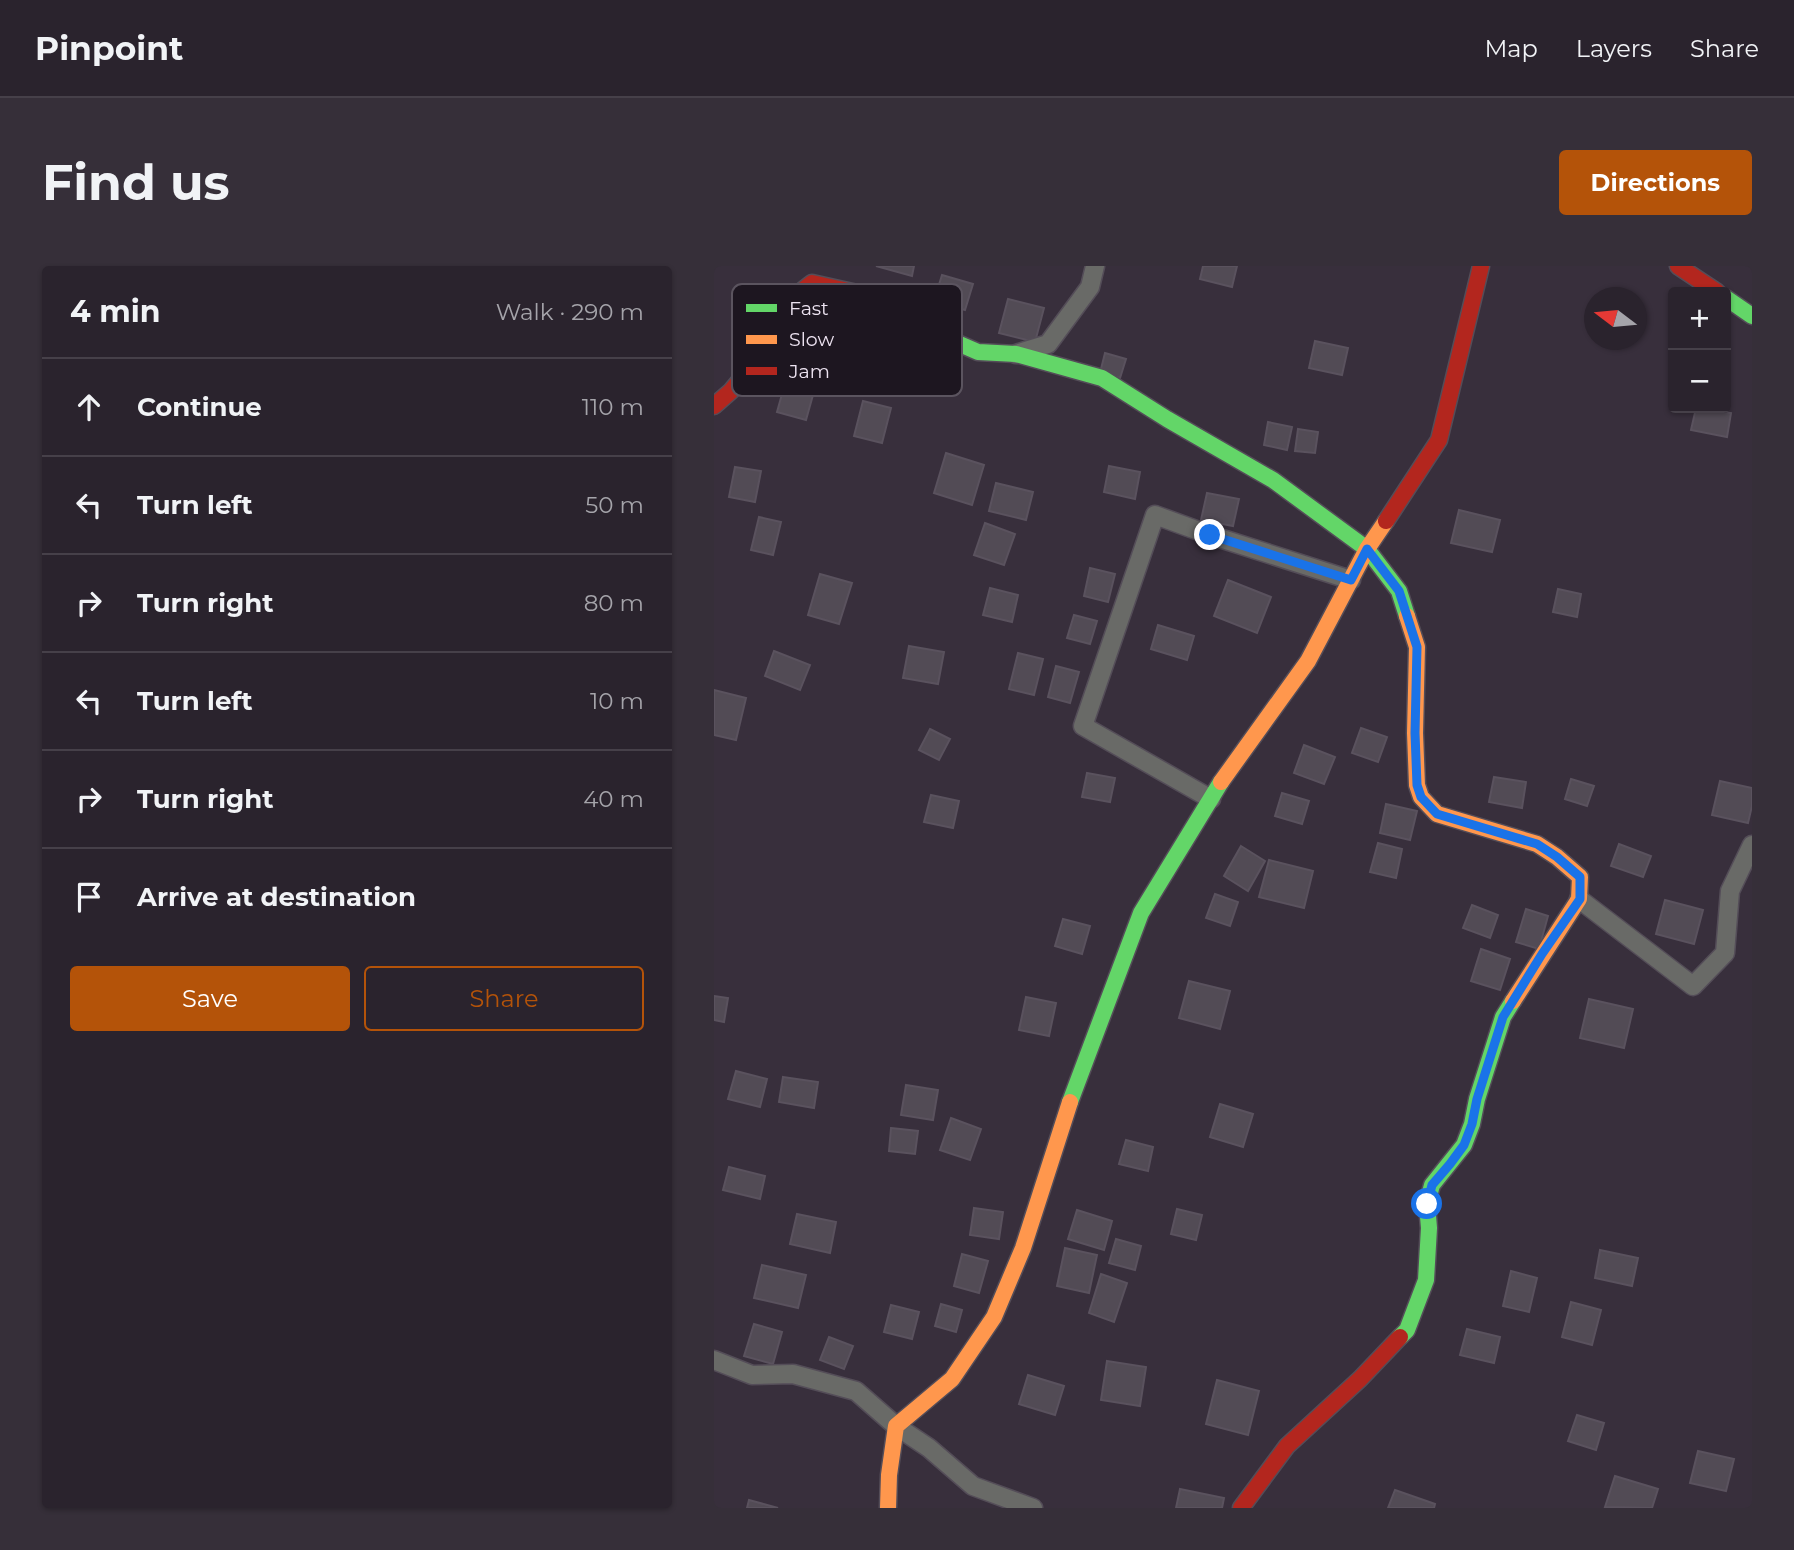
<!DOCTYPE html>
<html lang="en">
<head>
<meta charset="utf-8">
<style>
	:root { --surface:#2a232d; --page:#362f39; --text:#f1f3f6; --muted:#a5a4aa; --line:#464049; --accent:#b45309 }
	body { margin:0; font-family:Montserrat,sans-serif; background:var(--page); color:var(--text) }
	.controls { position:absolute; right:21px; top:21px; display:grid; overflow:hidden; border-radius:7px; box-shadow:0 2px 5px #0004 }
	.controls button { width:63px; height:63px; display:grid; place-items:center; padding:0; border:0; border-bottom:2px solid var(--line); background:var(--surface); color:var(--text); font:35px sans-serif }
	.compass { position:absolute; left:870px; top:21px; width:63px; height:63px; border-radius:50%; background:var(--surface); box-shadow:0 2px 5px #0004; rotate:286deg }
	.stop { position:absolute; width:21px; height:21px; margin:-16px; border:5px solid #1a73e8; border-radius:50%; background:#fff }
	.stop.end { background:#1a73e8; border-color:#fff; box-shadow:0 2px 7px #0008 }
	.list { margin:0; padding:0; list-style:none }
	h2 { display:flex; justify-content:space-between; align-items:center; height:91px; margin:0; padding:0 28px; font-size:30px }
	h2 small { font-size:23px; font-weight:400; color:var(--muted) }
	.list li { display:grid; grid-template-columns:46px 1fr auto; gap:21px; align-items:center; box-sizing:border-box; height:98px; padding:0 28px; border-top:2px solid var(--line) }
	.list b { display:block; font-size:26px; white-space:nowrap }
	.list em { font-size:23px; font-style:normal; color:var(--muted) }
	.actions { display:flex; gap:14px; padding:21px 28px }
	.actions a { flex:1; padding:16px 0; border:2px solid var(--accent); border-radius:7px; text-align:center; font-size:24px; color:var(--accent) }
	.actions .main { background:var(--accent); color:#fff }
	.icon { flex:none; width:38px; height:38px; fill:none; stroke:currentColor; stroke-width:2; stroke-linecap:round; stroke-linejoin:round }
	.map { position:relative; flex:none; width:1038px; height:1242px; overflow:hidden; border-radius:7px }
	header { display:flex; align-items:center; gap:42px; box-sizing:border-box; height:98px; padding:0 35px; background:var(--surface); border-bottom:2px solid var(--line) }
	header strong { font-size:33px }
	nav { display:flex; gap:38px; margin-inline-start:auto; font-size:24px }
	.intro { display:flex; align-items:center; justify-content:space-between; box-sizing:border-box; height:168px; padding:0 42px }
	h1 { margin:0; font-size:49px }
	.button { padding:18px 32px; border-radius:7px; background:var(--accent); color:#fff; font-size:24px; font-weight:700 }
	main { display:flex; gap:42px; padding:0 42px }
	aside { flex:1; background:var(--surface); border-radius:7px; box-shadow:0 2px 5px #0004 }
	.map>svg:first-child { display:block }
	.building { fill:#524b55; stroke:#5a525e; stroke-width:2 }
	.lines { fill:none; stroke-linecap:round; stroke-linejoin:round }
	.street-casing { stroke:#544d58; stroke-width:21 }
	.fast-casing { stroke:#544d58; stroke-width:19 }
	.slow-casing { stroke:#544d58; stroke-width:19 }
	.jam-casing { stroke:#544d58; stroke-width:19 }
	.street { stroke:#696a67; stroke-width:18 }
	.fast { stroke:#63d668; stroke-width:16 }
	.slow { stroke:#ff974d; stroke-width:16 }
	.jam { stroke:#b3261e; stroke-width:16 }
	.route { stroke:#1a73e8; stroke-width:9 }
	.key { fill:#1d1620; stroke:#5b545f; stroke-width:2 }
	.key-label { font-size:19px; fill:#ede3f1 }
</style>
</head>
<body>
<header>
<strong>Pinpoint</strong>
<nav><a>Map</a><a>Layers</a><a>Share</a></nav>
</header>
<div class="intro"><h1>Find us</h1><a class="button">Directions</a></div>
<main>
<aside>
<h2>4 min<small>Walk · 290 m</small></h2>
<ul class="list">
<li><svg class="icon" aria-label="ahead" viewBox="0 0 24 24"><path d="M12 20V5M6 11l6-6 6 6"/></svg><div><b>Continue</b></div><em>110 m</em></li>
<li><svg class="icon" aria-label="left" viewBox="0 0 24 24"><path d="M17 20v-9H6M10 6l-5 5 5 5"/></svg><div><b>Turn left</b></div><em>50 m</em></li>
<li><svg class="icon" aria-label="right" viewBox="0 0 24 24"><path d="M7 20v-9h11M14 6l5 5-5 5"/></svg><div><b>Turn right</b></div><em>80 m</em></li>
<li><svg class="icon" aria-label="left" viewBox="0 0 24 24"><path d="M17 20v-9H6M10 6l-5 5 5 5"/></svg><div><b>Turn left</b></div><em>10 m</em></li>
<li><svg class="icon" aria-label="right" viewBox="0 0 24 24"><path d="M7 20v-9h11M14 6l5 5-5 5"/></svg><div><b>Turn right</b></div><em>40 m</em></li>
<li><svg class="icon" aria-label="arrive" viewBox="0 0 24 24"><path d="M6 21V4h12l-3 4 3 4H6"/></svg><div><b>Arrive at destination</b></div></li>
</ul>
<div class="actions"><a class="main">Save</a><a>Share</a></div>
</aside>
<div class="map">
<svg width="1038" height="1242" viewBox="0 0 1038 1242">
	<rect width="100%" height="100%" fill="#382f3c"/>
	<g class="building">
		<polygon points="162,0 200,0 198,10"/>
		<polygon points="489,0 523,0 518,21 486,13"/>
		<polygon points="228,9 259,18 251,44 220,35"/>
		<polygon points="294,33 330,42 321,76 285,67"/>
		<polygon points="601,75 634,82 628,109 595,102"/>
		<polygon points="391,87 412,93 406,112 386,107"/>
		<polygon points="70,121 99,129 92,154 63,146"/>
		<polygon points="149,135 177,142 168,177 140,170"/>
		<polygon points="982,142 1017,147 1013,171 977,164"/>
		<polygon points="554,156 578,161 573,184 550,179"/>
		<polygon points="584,163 604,166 601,187 581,185"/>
		<polygon points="232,187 270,199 258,239 220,227"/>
		<polygon points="395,200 426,206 421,233 390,226"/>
		<polygon points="21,201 47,205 41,236 15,231"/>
		<polygon points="282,217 319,226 312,254 275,245"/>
		<polygon points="493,227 525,233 519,260 487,254"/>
		<polygon points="745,244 786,254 778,286 737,277"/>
		<polygon points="45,251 67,256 59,289 37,284"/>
		<polygon points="271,257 301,268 290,299 260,289"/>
		<polygon points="376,302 401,308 394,336 370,330"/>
		<polygon points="106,308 138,317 125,358 94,349"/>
		<polygon points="514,314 557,331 543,367 500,350"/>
		<polygon points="276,322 304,329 298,356 269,349"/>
		<polygon points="844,323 867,328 863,351 839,346"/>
		<polygon points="360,349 383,355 376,378 353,372"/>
		<polygon points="444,359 480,370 473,394 437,383"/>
		<polygon points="195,380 230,386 224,418 189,412"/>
		<polygon points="60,385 96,399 86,424 51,410"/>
		<polygon points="304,387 329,393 320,429 295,423"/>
		<polygon points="342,400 365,406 356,437 334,431"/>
		<polygon points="0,424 32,432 22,474 0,469"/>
		<polygon points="647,462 673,471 664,496 638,487"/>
		<polygon points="216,463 236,473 225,494 205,484"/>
		<polygon points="590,479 621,491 610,518 580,507"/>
		<polygon points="373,507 401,512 396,536 368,531"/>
		<polygon points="780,511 812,516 808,542 775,536"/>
		<polygon points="857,513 880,520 873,540 851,533"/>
		<polygon points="1006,515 1038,522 1038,540 1034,557 998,549"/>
		<polygon points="568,527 595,535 588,558 561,550"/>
		<polygon points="217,529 245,535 239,562 210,556"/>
		<polygon points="672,538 703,545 696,574 666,567"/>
		<polygon points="664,577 688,583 682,612 656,606"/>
		<polygon points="905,578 937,590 929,611 897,600"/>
		<polygon points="527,580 551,595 534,625 510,610"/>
		<polygon points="555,594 599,605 590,642 545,631"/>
		<polygon points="501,628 524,636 516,660 492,652"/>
		<polygon points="951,634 989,644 980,678 942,668"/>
		<polygon points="758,639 784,649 776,672 749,662"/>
		<polygon points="812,643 834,650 825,683 802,676"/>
		<polygon points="349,653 376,660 368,688 341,680"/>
		<polygon points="767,683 796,693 786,724 757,715"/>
		<polygon points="475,715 516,725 506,763 465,752"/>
		<polygon points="0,730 14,732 10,756 0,754"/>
		<polygon points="312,731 342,737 335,770 305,764"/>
		<polygon points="875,733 919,743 910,782 866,772"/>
		<polygon points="22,805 53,813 46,841 14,833"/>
		<polygon points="69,811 104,816 100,842 65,836"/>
		<polygon points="192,819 224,824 219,854 187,849"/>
		<polygon points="506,838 539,848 529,881 496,871"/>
		<polygon points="237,852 267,863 256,894 226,884"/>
		<polygon points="177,862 204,865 201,888 175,885"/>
		<polygon points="412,874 439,881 434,905 405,898"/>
		<polygon points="15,901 51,910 46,933 9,924"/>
		<polygon points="260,942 289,946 285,973 256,969"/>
		<polygon points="463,943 488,949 482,974 457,968"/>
		<polygon points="363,944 398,955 390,984 354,973"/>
		<polygon points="83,948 122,956 116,987 76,978"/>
		<polygon points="402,973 427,980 421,1004 395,997"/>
		<polygon points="351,982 383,989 375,1027 343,1020"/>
		<polygon points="886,984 924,992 918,1020 881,1012"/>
		<polygon points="248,988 274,995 265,1027 240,1020"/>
		<polygon points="48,999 92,1009 84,1042 40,1032"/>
		<polygon points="797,1005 823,1012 815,1046 789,1040"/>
		<polygon points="387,1008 413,1017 400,1056 375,1047"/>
		<polygon points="857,1036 887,1044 878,1079 848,1071"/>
		<polygon points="227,1038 248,1044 242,1066 221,1060"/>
		<polygon points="177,1039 205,1046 198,1073 170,1066"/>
		<polygon points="40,1058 68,1066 59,1098 30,1090"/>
		<polygon points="753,1063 786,1071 780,1097 746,1089"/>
		<polygon points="115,1071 139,1080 130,1103 106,1094"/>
		<polygon points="393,1095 432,1101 426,1140 387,1134"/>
		<polygon points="314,1109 350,1120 341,1149 305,1138"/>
		<polygon points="503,1114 545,1125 534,1169 492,1158"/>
		<polygon points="863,1149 890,1157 882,1184 854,1175"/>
		<polygon points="984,1185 1020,1193 1012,1225 976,1217"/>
		<polygon points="901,1210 944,1223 938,1242 891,1241"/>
		<polygon points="466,1223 510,1232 508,1242 462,1242"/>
		<polygon points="681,1224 721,1238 720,1242 674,1242"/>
		<polygon points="35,1234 64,1242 33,1242"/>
	</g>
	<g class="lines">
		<g class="street-casing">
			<g id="street">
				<polyline points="302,88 334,78 376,21 381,0"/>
				<polyline points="497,533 369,460 441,249 496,269 637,314"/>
				<polyline points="865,633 979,720 1011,687 1016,625 1038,579"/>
				<polyline points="0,1094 38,1109 79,1108 142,1125 182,1160 215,1182 259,1220 319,1242"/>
			</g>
		</g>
		<g class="fast-casing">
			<g id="fast">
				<polyline points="1012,32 1038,50"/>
				<polyline points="202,59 264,86 302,88 388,112 453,153 559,214 653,283 685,325 693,350"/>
				<polyline points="356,836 427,647 507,516"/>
				<polyline points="686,1071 693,1064 712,1014 715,962 713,938 718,919 750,879 758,858 763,833 789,751 799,735"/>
			</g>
		</g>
		<g class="slow-casing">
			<g id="slow">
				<polyline points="693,350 703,381 701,467 703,519 707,531 723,548 823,578 843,591 866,611 865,633 799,735"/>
				<polyline points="507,516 594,395 653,283 672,255"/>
				<polyline points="174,1242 175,1209 182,1160 238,1113 280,1051 309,982 356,836"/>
			</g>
		</g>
		<g class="jam-casing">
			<g id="jam">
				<polyline points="964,0 1003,26"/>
				<polyline points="0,140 17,125 41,96 75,35 98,17 143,27 183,51 202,59"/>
				<polyline points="672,255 725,174 767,0"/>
				<polyline points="527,1242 573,1180 646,1113 686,1071"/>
			</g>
		</g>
		<use href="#street" class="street"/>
		<use href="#fast" class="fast"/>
		<use href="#slow" class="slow"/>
		<use href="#jam" class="jam"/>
	</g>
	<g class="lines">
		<polyline class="route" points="496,269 637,314 653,283 685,325 703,381 701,467 703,519 707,531 723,548 823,578 843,591 866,611 866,633 828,688 789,751 763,833 758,858 750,879 736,898 718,919 713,938"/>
	</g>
	<rect x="18" y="18" width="230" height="112" rx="10" class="key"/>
	<rect x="32" y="38" width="31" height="8" fill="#63d668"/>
	<rect x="32" y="69" width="31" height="9" fill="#ff974d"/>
	<rect x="32" y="101" width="31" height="8" fill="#b3261e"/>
	<g class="key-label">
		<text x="75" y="49">Fast</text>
		<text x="75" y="80">Slow</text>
		<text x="75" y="112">Jam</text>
	</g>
</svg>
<div class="controls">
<button>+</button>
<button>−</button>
</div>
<svg class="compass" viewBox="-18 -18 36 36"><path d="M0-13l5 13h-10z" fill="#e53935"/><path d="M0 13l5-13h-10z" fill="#a5a4aa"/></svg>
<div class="stop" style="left:713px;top:938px"></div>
<div class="stop end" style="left:496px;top:269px"></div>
</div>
</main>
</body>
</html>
